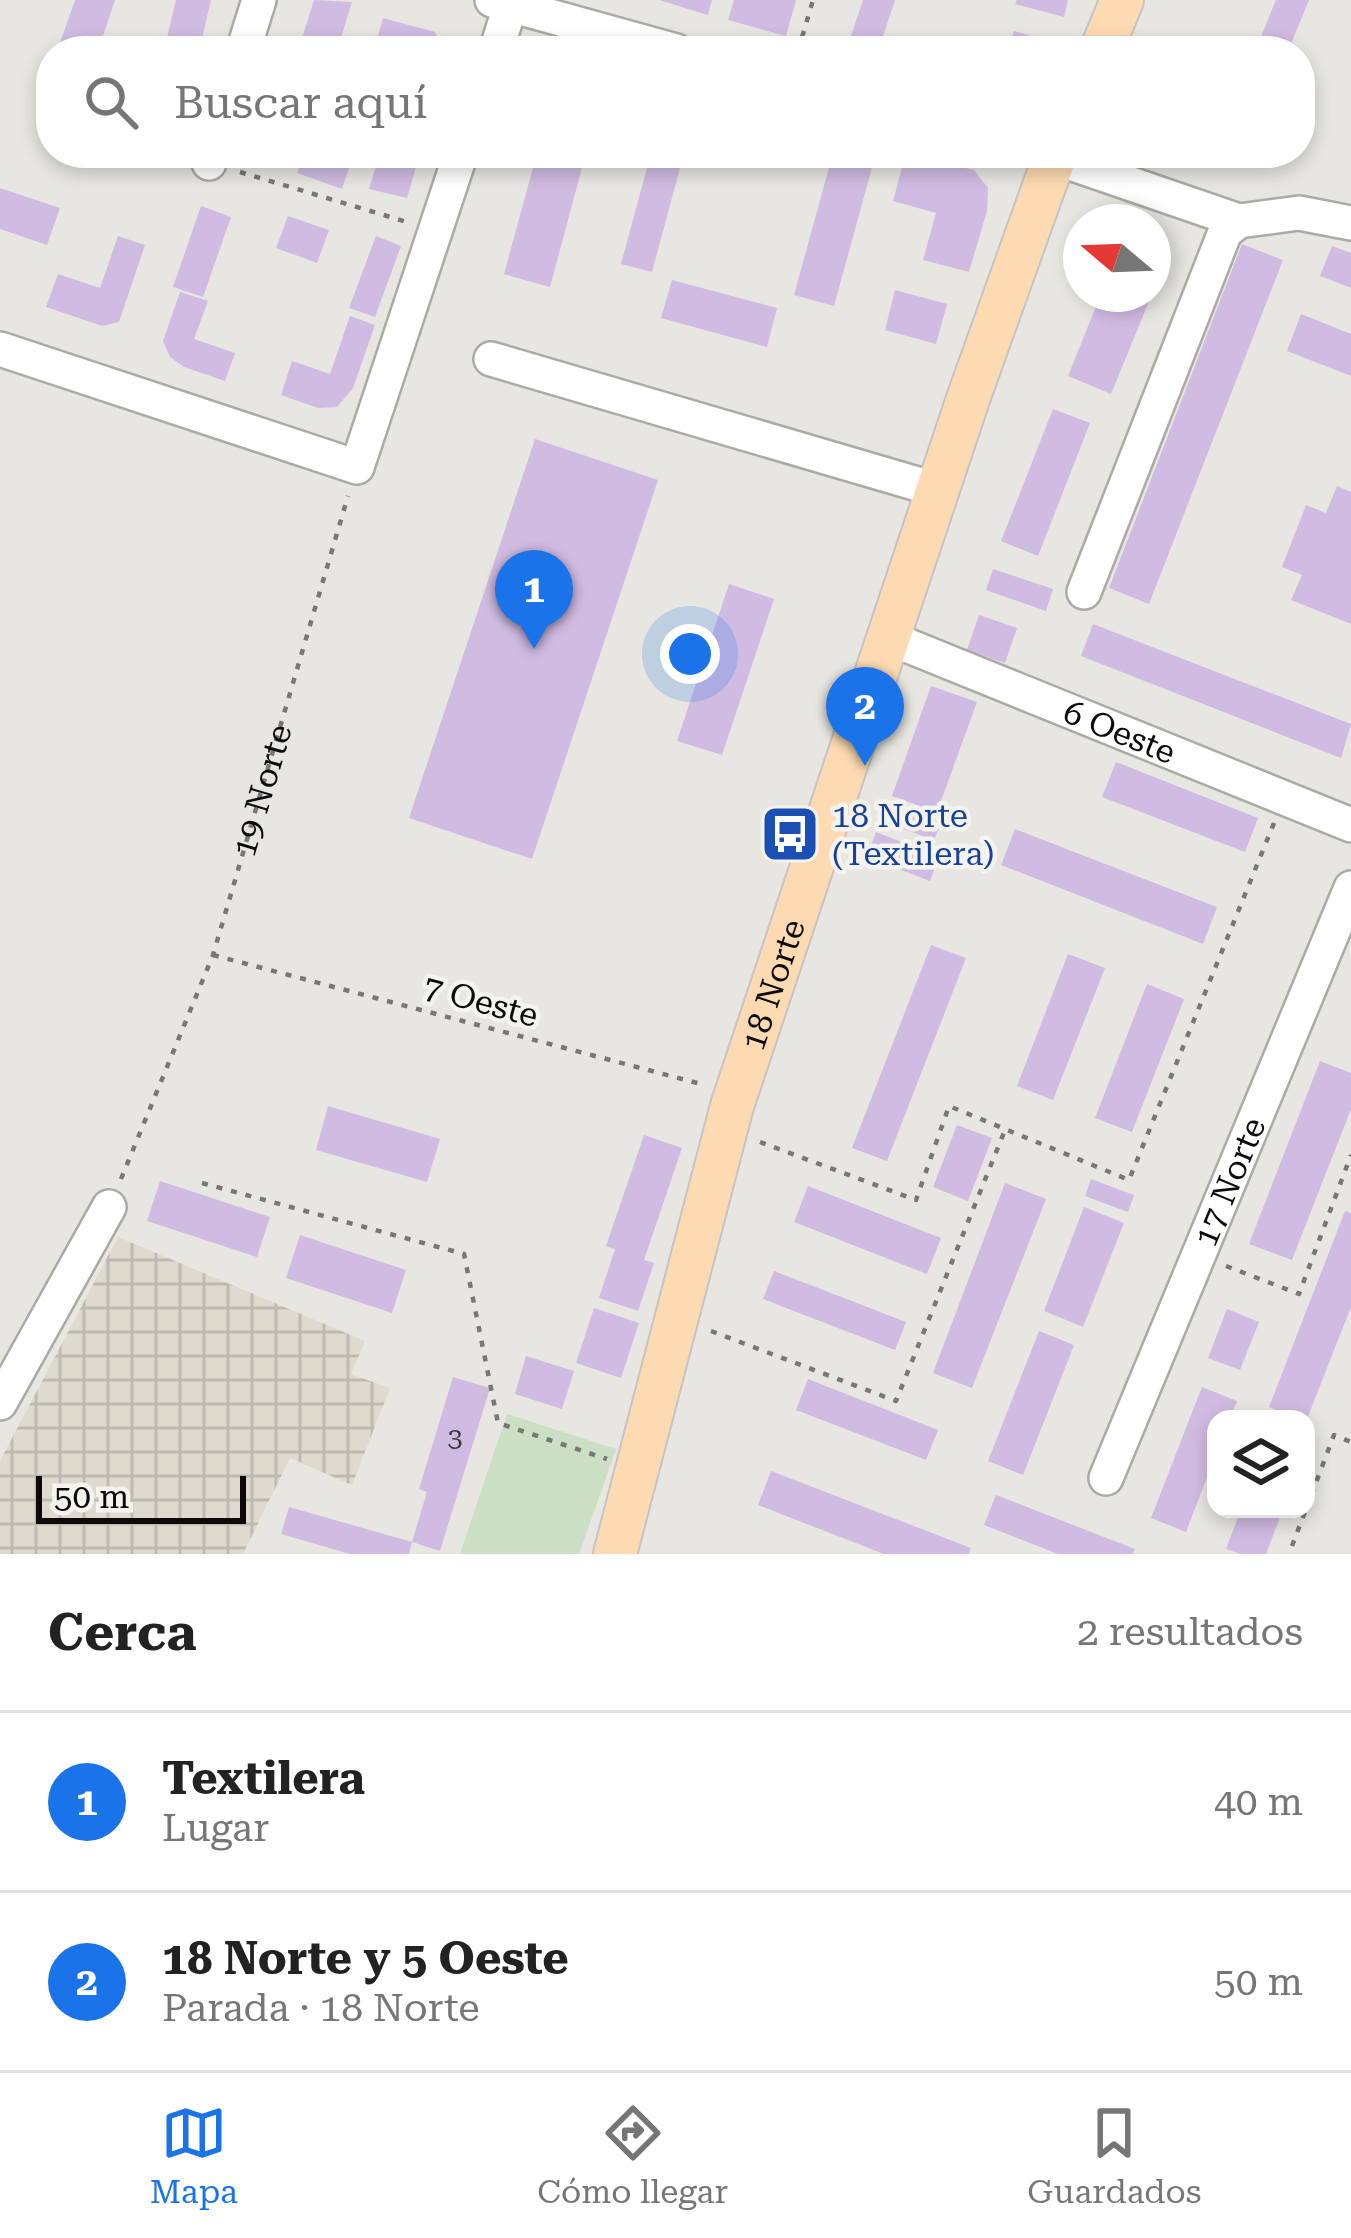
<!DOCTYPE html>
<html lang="es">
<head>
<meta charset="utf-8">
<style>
	:root { --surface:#fff; --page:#f6f6f6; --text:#222; --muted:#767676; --line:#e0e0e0; --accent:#1a73e8 }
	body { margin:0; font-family:"Roboto Serif",serif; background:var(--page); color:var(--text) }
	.controls { position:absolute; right:36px; bottom:36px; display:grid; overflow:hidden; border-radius:24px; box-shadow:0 6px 18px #0003 }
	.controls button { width:108px; height:108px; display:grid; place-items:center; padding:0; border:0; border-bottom:3px solid var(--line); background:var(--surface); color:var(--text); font:60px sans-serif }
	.compass { position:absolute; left:1063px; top:204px; width:108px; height:108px; border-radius:50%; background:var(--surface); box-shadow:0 6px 18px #0003; rotate:289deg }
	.scale { position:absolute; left:36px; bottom:30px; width:210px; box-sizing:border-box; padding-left:12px; border:6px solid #0c0b0a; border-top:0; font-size:33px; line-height:42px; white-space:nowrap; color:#0c0b0a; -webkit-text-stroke:9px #f5f3ee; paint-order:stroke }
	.you { position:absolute; left:690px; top:654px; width:42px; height:42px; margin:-30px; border:9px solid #fff; border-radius:50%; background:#1a73e8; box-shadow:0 0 0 18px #1a73e833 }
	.badge { display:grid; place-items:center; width:78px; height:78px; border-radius:50%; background:var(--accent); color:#fff; font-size:39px; font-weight:700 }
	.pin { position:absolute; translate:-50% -99px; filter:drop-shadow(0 3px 6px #0008) }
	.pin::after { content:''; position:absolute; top:63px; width:42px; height:36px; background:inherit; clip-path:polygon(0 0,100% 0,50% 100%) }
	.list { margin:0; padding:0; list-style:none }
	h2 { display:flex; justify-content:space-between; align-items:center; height:156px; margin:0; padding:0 48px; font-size:51px }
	h2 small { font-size:39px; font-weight:400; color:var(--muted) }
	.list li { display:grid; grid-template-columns:78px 1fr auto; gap:36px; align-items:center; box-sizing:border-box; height:180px; padding:0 48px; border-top:3px solid var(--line) }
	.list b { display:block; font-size:45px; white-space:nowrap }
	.list p { margin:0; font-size:39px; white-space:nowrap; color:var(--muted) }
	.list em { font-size:39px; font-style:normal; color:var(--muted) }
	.icon { flex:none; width:66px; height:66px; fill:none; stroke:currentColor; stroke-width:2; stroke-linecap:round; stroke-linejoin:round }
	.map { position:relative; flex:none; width:1351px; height:1554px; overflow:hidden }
	.search { position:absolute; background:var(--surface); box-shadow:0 6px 18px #0003; left:36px; right:36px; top:36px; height:132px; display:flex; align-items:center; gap:30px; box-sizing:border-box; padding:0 42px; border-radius:48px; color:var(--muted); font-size:45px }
	.sheet { height:516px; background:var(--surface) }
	nav { display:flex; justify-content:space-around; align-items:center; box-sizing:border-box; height:168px; border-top:3px solid var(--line); background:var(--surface); font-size:33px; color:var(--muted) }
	nav a { display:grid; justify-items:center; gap:6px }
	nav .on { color:var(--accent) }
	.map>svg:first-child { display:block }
	.industrial { fill:url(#industrial-grid) }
	.green { fill:#cadfc4 }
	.building { fill:#d0bbe2 }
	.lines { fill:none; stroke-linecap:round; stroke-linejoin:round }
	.minor-casing { stroke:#abaaa5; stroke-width:38 }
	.major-casing { stroke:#c5c4c4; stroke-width:46 }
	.path { stroke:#797774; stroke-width:4.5; stroke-dasharray:6 9; stroke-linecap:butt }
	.minor { stroke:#fff; stroke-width:33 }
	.major { stroke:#fddab2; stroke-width:42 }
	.labels { text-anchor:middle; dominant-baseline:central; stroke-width:9; stroke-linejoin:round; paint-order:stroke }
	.number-label { font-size:27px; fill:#3d3740 }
	.street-label { font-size:33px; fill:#0c0b0a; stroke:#f5f3ee }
	.transit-label { font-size:33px; fill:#164399; stroke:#f5f3ee; text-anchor:start }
</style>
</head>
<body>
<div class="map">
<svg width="1351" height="1554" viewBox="0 0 1351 1554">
	<defs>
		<pattern id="industrial-grid" width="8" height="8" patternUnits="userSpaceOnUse" patternTransform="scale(3)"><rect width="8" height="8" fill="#dedace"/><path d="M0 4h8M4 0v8" fill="none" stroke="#bdbab0"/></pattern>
	</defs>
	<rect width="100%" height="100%" fill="#e8e6e1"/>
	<polygon class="industrial" points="118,1237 365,1341 351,1374 390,1388 352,1485 290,1458 243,1554 0,1554 0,1461"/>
	<polygon class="green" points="507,1414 616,1449 579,1554 460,1554"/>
	<g class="building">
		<polygon points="75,0 115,0 98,51 59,46"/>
		<polygon points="176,0 211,0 199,51 165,46"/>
		<polygon points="314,0 352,2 337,51 298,51"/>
		<polygon points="659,0 712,0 708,15"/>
		<polygon points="734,0 796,0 786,36 728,20"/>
		<polygon points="863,0 895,0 878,51 846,51"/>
		<polygon points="1017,0 1068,0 1064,17 1015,4"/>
		<polygon points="1276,0 1309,0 1288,51 1255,51"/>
		<polygon points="383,18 435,32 444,51 384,51 375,47"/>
		<polygon points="1014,31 1046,40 1043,51 1007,51"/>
		<polygon points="934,36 979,50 979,51 930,51"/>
		<polygon points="304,153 354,153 342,189 297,173"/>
		<polygon points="380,153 420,153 407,198 369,189"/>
		<polygon points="537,153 586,153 550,287 504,274"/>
		<polygon points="651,153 684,153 652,272 621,264"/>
		<polygon points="833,153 876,153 834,306 794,295"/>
		<polygon points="906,153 974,170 988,188 987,211 969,272 923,260 936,213 893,201"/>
		<polygon points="0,188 60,208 47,245 0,229"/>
		<polygon points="201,206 231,217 203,297 173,287"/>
		<polygon points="288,216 329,230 317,263 276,248"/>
		<polygon points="118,236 145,245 119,322 102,326 46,307 58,274 100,288"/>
		<polygon points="376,236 401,246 375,317 349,308"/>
		<polygon points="1242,244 1283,260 1149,604 1109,588"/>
		<polygon points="1332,246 1351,253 1351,288 1320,276"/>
		<polygon points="672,280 777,308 767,347 661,318"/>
		<polygon points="895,290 947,304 936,344 885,330"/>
		<polygon points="180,292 208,301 194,339 235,353 225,381 184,367 170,357 163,341"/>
		<polygon points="1101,294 1152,294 1111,394 1068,376"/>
		<polygon points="1301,314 1351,334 1351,376 1287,351"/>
		<polygon points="350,316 375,325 353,388 337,407 318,408 281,395 292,361 330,374"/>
		<polygon points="1053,409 1090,423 1038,556 1001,541"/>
		<polygon points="535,439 658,480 532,859 409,818"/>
		<polygon points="1337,486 1351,492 1351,624 1291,600 1302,575 1282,567 1306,505 1326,513"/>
		<polygon points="993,569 1053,589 1046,611 986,590"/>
		<polygon points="729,584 774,599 722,755 677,741"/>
		<polygon points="979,615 1017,628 1005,663 967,650"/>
		<polygon points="1093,624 1351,724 1341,758 1081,656"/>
		<polygon points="931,686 977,702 937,812 892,796"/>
		<polygon points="1116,762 1258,818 1245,852 1102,797"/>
		<polygon points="888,804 941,823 934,840 881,821"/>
		<polygon points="1015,829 1217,907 1203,944 1001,865"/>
		<polygon points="876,832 939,857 930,881 867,857"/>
		<polygon points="931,945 966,958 887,1161 852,1148"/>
		<polygon points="1068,954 1105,968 1053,1100 1017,1086"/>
		<polygon points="1147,984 1184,999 1132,1132 1095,1118"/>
		<polygon points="1320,1061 1351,1073 1351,1109 1292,1260 1249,1244"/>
		<polygon points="328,1106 440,1139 427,1182 316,1150"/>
		<polygon points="957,1125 992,1138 968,1201 933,1187"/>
		<polygon points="644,1135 682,1148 644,1260 654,1263 638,1311 599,1298 615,1249 606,1246"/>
		<polygon points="1091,1179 1134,1195 1128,1212 1085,1196"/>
		<polygon points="160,1181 270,1217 257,1257 147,1221"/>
		<polygon points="1005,1183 1046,1199 972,1388 933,1373"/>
		<polygon points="808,1186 941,1238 927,1274 794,1222"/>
		<polygon points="1084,1207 1124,1223 1083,1327 1044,1311"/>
		<polygon points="1345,1211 1351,1213 1351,1307 1307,1419 1300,1419 1269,1407"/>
		<polygon points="300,1235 406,1270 392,1313 286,1278"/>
		<polygon points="774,1271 906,1322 895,1350 763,1299"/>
		<polygon points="594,1308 639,1323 621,1378 576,1363"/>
		<polygon points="1227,1309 1259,1322 1240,1370 1208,1358"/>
		<polygon points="1039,1331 1074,1345 1023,1475 988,1461"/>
		<polygon points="526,1356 574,1371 562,1409 515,1394"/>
		<polygon points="453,1377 490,1388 440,1551 412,1542 427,1492 419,1489"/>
		<polygon points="808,1379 938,1430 926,1460 796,1410"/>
		<polygon points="1202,1387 1237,1401 1230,1419 1216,1419 1216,1454 1186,1532 1151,1518"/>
		<polygon points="771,1471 971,1548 969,1554 884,1554 758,1505"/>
		<polygon points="996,1495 1135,1549 1133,1554 1058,1554 984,1525"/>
		<polygon points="289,1507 412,1542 409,1554 350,1554 281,1534"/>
		<polygon points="1241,1509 1283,1509 1266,1554 1240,1554 1226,1549"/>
	</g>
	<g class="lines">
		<g class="minor-casing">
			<g id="minor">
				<polyline points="492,0 676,51"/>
				<polyline points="243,51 259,0"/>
				<polyline points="496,51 512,0"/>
				<polyline points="1041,153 1239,221 1299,213 1351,223"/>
				<polyline points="209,163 212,153"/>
				<polyline points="0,349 357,467 461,153"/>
				<polyline points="491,359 938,490"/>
				<polyline points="1084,592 1225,232 1239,221"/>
				<path id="s2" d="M 889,638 L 1351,825"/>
				<polyline points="0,1403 109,1207"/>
				<path id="s3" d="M 1106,1478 L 1351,888"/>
			</g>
		</g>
		<g class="major-casing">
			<g id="major">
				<polyline points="1101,51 1122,0"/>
				<path id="s4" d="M 615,1554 L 732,1106 L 968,399 L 1056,153"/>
			</g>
		</g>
		<g class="path">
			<polyline points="798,51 813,0"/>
			<polyline points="240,172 407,222"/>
			<polyline points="213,955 701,1084"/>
			<polyline points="760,1142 916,1200 949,1106 1129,1180 1274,823"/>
			<path id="s1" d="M 121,1179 L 213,955 L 348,496"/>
			<polyline points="202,1183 464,1254 498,1423 607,1459"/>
			<polyline points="1226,1266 1299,1294 1351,1155"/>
			<polyline points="711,1331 896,1401 1005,1130"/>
			<polyline points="1306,1509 1334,1435 1351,1442"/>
			<polyline points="1292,1546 1306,1509"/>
		</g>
		<use href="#minor" class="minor"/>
		<use href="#major" class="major"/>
	</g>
	<defs>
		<g id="bus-square" transform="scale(3)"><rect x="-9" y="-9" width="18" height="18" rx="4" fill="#1a4fb4" stroke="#f5f3ee"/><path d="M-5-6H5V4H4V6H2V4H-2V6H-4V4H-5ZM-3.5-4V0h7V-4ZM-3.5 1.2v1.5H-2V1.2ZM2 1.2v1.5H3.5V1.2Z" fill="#fff"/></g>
	</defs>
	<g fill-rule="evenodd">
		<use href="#bus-square" x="790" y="834"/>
	</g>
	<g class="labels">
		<g class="number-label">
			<text x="455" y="1438">3</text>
		</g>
		<g class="street-label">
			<text stroke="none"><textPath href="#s2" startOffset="249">6 Oeste</textPath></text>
			<text stroke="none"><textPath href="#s1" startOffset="414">19 Norte</textPath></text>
			<text stroke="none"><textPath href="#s4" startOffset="591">18 Norte</textPath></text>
			<text transform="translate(481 1001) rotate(15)">7 Oeste</text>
			<text stroke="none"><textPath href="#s3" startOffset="321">17 Norte</textPath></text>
		</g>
		<g class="transit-label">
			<text x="832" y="815">18 Norte<tspan x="832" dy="38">(Textilera)</tspan></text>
		</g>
	</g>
</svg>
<div class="controls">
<button><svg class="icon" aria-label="layers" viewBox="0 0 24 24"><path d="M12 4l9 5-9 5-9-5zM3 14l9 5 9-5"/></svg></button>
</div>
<svg class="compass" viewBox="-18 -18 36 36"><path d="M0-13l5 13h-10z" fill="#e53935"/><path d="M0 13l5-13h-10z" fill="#767676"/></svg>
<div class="scale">50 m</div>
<div class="you"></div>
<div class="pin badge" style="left:534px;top:649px">1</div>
<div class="pin badge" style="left:865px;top:766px">2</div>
<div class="search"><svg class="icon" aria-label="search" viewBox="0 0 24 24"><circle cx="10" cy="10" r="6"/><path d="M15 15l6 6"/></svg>Buscar aquí</div>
</div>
<section class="sheet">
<h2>Cerca<small>2 resultados</small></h2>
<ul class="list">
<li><span class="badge">1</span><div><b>Textilera</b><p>Lugar</p></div><em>40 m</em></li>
<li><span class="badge">2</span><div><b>18 Norte y 5 Oeste</b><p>Parada · 18 Norte</p></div><em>50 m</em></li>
</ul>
</section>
<nav>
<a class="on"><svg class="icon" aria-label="map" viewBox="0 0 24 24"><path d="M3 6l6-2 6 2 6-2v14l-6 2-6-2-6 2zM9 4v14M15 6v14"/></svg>Mapa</a>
<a><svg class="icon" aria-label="directions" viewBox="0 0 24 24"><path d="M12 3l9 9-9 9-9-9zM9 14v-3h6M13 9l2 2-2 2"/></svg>Cómo llegar</a>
<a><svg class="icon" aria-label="saved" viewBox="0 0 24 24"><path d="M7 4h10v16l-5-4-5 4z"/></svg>Guardados</a>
</nav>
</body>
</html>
